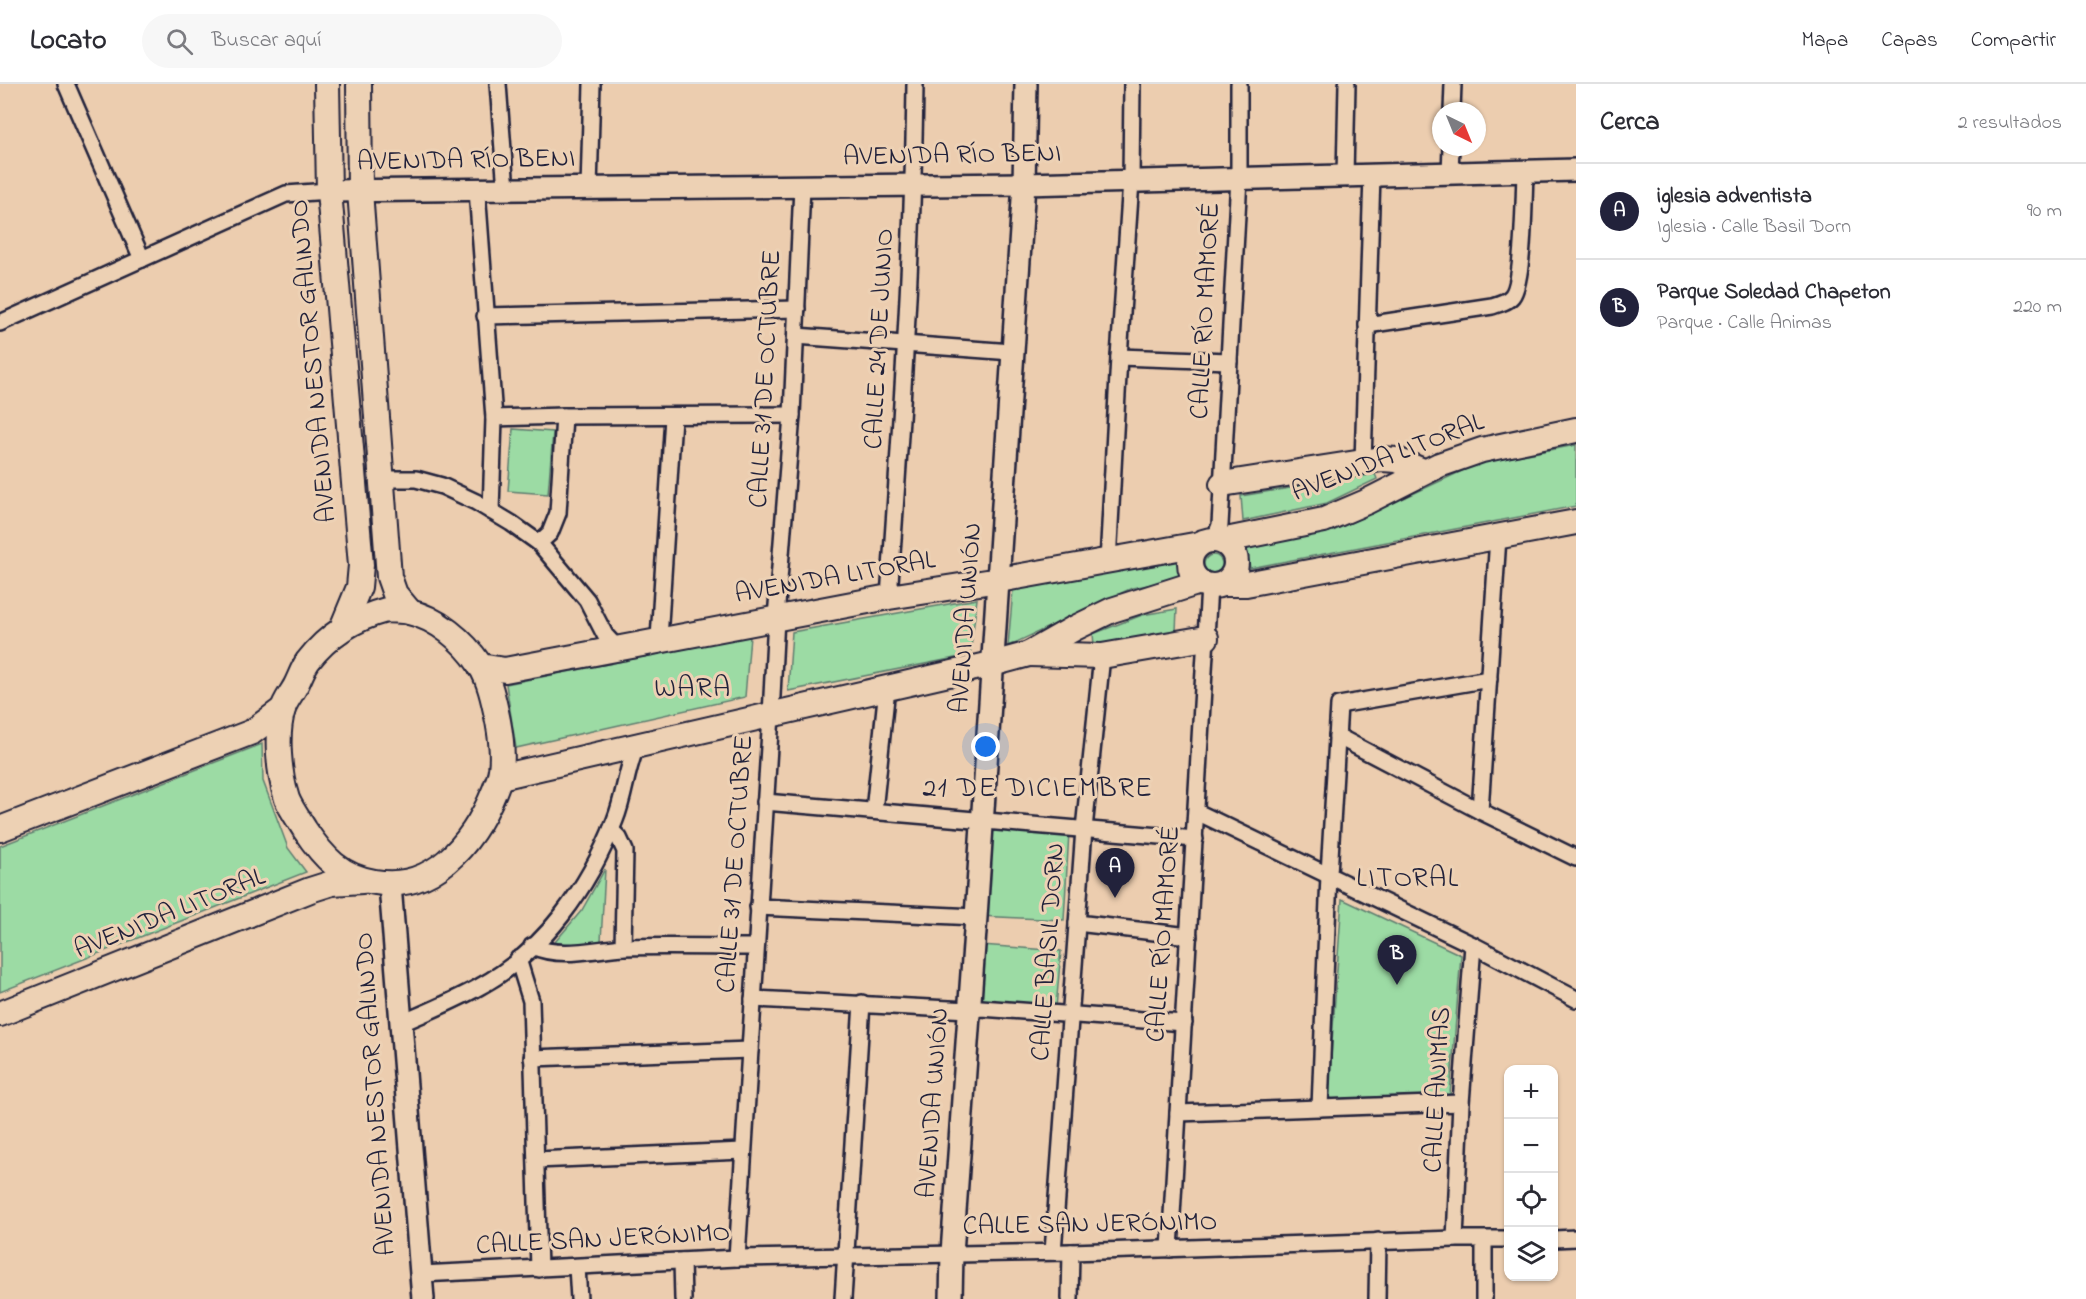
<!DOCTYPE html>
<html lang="es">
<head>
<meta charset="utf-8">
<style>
	:root { --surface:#fff; --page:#f7f7f7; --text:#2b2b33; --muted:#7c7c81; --line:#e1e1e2; --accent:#22223b }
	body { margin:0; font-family:"Indie Flower",sans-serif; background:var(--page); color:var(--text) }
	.controls { position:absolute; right:18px; bottom:18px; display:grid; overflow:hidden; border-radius:12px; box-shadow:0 2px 4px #0004 }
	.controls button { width:54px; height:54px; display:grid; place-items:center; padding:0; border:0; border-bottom:2px solid var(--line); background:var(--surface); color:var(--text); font:30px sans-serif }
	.compass { position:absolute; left:1432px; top:18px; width:54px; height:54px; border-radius:50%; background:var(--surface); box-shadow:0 2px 4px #0004; rotate:137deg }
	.you { position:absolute; left:986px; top:663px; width:21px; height:21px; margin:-15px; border:4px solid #fff; border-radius:50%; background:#1a73e8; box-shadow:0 0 0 9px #1a73e833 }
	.badge { display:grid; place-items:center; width:39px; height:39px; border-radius:50%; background:var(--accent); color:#fff; font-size:20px; font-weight:700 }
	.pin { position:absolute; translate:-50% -50px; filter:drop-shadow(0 2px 3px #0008) }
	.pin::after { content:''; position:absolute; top:32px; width:21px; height:18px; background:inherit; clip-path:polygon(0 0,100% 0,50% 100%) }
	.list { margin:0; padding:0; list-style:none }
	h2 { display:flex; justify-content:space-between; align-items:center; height:78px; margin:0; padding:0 24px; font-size:26px }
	h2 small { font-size:20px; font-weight:400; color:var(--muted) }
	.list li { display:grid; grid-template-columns:39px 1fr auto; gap:18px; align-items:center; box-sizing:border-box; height:96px; padding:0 24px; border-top:2px solid var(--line) }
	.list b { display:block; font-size:22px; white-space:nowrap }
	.list p { margin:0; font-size:20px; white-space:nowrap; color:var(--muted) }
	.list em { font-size:20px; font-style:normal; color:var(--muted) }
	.icon { flex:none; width:33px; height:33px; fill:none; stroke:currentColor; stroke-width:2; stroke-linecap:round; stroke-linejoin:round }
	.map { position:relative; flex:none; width:1576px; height:1215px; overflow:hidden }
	header { display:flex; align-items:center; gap:36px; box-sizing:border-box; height:84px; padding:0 30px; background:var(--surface); border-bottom:2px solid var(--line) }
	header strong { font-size:28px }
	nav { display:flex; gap:33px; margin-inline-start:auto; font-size:21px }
	.search { width:420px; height:54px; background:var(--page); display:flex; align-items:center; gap:15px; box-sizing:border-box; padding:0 21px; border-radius:33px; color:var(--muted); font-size:22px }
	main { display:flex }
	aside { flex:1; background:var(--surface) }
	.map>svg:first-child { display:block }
	.green { fill:#9cdba4; stroke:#5f7e70; stroke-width:1.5 }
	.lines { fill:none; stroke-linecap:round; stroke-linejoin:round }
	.street-casing { stroke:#22223b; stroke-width:20 }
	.secondary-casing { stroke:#22223b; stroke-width:26 }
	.primary-casing { stroke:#22223b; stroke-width:28 }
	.street { stroke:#edd1b4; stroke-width:15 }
	.secondary { stroke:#edd1b4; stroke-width:21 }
	.primary { stroke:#edd1b4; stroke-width:24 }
	.labels { text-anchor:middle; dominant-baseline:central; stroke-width:6; stroke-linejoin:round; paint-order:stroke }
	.street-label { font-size:27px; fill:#22223b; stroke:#edd1b4 }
	.neighbourhood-label { font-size:28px; letter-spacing:1.5px; fill:#22223b; stroke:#edd1b4 }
</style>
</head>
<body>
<header>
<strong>Locato</strong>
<div class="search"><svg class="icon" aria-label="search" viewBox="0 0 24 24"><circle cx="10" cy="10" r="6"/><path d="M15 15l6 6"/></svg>Buscar aquí</div>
<nav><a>Mapa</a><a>Capas</a><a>Compartir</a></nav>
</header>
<main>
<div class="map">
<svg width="1576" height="1215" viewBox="0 0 1576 1215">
	<rect width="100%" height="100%" fill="#eccdaf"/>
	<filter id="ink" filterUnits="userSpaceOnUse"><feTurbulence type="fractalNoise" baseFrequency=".0167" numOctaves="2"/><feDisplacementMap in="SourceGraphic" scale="12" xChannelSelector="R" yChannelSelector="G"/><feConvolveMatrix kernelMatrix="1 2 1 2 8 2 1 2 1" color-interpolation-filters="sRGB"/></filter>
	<g filter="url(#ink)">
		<g class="green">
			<polygon points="513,345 553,348 548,410 508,407"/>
			<polygon points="1576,361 1576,422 1250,484 1247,464 1333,447 1479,379"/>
			<polygon points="1375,390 1377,395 1327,419 1243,437 1241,412"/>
			<circle cx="1213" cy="480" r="9"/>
			<polygon points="1177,477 1180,495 1132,504 1008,562 1013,506"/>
			<polygon points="977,515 970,571 788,607 792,548"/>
			<polygon points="1177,525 1176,547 1094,561 1093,550 1142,531"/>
			<polygon points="750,552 745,613 516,664 506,600"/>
			<polygon points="262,660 263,697 288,764 306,788 0,908 0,762"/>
			<polygon points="984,743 1069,748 1064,836 979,832"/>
			<polygon points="605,785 601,857 550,864 582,826"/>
			<polygon points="1342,815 1461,871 1450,1011 1328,1015"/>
			<polygon points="981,861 1061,867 1056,924 976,918"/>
		</g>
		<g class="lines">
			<g class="street-casing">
				<g id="street">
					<polyline points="66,0 142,175"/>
					<polyline points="498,0 506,106"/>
					<polyline points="1452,27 1453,0"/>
					<polyline points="1450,89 1451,63"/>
					<polyline points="1345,92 1347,0"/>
					<polyline points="589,105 592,0"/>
					<polyline points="477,106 494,334 491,427"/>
					<polyline points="485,232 797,225"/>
					<polyline points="0,239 286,110 329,107"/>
					<path d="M 1367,241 L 1492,222 C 1499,220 1507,218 1512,212 C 1524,198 1524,110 1525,87"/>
					<polyline points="796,252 1012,268"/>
					<polyline points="1119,273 1229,277"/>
					<polyline points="494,334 564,332 792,331"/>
					<polyline points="1363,378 1372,91"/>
					<polyline points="382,395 416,395 442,402 476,418 511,439 539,459 587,516 605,551 618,565"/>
					<polyline points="1214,456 1220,441 1239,94 1239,0"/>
					<polyline points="539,459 550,449 558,429 564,332"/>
					<polyline points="1108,478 1119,273 1131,97 1132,0"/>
					<path d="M 889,513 C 901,342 913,171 915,0"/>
					<polyline points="659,555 673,333"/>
					<polyline points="1337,652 1480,727 1576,774"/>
					<polyline points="765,718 1195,755"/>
					<polyline points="874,727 887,604"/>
					<polyline points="1480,727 1498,453"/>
					<polyline points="1197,728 1473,861 1576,915"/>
					<polyline points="611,746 619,754 625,767 623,863"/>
					<polyline points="758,823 976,833"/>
					<polyline points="1077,839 1189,852"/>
					<path d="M 532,862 C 561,875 594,865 624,863 C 668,862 712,863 755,863"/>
					<polyline points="518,875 531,917 539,1185"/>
					<polyline points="753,915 969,926 981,924 1184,939"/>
					<path d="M 400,940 C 427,928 454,917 479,903 C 544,868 589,803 615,736 C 625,711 626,685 637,661"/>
					<polyline points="532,974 750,966"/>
					<polyline points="1320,1024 1329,790 1339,621 1489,595"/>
					<polyline points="1178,1029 1461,1019"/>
					<polyline points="536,1076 743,1067"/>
					<polyline points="1455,1155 1461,1019 1473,861"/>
					<polyline points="1554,1155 1576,1154"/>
					<polyline points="1170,1165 1209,502"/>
					<polyline points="1053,1168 1084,745 1102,572"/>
					<polyline points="737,1174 771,631 776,534 792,331 802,102"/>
					<polyline points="682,1177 683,1215"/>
					<polyline points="577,1183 579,1215"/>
					<polyline points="421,1190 737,1174 1071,1168 1455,1155 1508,1155"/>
					<polyline points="843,1215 862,919"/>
					<polyline points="1070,1215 1071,1168"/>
					<polyline points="1377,1215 1378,1157"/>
					<polyline points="1484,1215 1484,1156"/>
				</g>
			</g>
			<g class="secondary-casing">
				<g id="secondary">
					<polyline points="329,107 1024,100 1576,86"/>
					<polyline points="390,801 423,1215"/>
					<polyline points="951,1215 952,1169 976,833 1024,100 1026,0"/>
				</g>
			</g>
			<g class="primary-casing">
				<g id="primary">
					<polyline points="327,0 329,107 361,481 359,503 342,544"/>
					<polyline points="359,0 360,107 389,493 395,510 410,528"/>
					<polyline points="1222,400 1382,375 1397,376 1423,387"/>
					<circle cx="1213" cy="479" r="23"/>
					<polyline points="1221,457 1324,436 1366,418 1439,381 1482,366 1576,346"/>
					<polyline points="1224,500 1246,500 1576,438"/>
					<path d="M 386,526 C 393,527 402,526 409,528 C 437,534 464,557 480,581 C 490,597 494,618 498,637 C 501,653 504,679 499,695 C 480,749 439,809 375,798 C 341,793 323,773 305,746 C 299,736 291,725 287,715 C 279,690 275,650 283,625 C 285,617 292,609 296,601 C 300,593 303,584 308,577 C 328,551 356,534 386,526 Z"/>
					<polyline points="1029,570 1102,572 1206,554"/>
					<polyline points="480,582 505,586 889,513 999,496 1200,460"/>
					<polyline points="500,693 992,580 1029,570 1073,545 1112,526 1200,498"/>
					<polyline points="0,745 252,648 283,625"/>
					<polyline points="0,930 310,806 332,799 362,797"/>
				</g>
			</g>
			<use href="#street" class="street"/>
			<use href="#secondary" class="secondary"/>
			<use href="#primary" class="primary"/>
		</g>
	</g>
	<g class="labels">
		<g class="street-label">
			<text transform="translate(952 72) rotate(-1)">AVENIDA RÍO BENI</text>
			<text transform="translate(466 77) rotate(-1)">AVENIDA RÍO BENI</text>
			<text transform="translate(1206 227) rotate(-87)">CALLE RÍO MAMORÉ</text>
			<text transform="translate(880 255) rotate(-87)">CALLE 24 DE JUNIO</text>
			<text transform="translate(314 277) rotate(-95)">AVENIDA NESTOR GALINDO</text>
			<text transform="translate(766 295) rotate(-87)">CALLE 31 DE OCTUBRE</text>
			<text transform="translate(1388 374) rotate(-21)">AVENIDA LITORAL</text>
			<text transform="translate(835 494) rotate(-10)">AVENIDA LITORAL</text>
			<text transform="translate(967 534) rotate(-86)">AVENIDA UNIÓN</text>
			<text transform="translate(736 780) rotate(-86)">CALLE 31 DE OCTUBRE</text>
			<text transform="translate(170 830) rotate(-22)">AVENIDA LITORAL</text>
			<text transform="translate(1164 850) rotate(-86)">CALLE RÍO MAMORÉ</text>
			<text transform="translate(1049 868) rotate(-86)">CALLE BASIL DORN</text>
			<text transform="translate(1438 1006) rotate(-87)">CALLE ANIMAS</text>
			<text transform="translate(376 1010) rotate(-94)">AVENIDA NESTOR GALINDO</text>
			<text transform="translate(934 1019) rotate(-86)">AVENIDA UNIÓN</text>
			<text transform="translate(1090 1141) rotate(-1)">CALLE SAN JERÓNIMO</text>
			<text transform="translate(603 1156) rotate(-3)">CALLE SAN JERÓNIMO</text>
		</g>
		<g class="neighbourhood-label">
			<text x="693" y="605">WARA</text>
			<text x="1038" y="705">21 DE DICIEMBRE</text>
			<text x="1408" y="795">LITORAL</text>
		</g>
	</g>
</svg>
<div class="controls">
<button>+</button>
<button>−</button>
<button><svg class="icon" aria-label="locate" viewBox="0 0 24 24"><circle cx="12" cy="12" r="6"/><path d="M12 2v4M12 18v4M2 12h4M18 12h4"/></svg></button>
<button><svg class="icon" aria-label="layers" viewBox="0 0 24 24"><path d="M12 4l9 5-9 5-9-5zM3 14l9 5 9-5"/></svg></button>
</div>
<svg class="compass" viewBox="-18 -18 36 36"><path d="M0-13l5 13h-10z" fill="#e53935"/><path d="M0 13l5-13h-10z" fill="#7c7c81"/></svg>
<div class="you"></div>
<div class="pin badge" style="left:1115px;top:814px">A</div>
<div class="pin badge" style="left:1397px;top:901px">B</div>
</div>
<aside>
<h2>Cerca<small>2 resultados</small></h2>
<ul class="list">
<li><span class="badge">A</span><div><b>iglesia adventista</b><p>Iglesia · Calle Basil Dorn</p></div><em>90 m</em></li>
<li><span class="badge">B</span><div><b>Parque Soledad Chapeton</b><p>Parque · Calle Animas</p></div><em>220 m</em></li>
</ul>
</aside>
</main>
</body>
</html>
